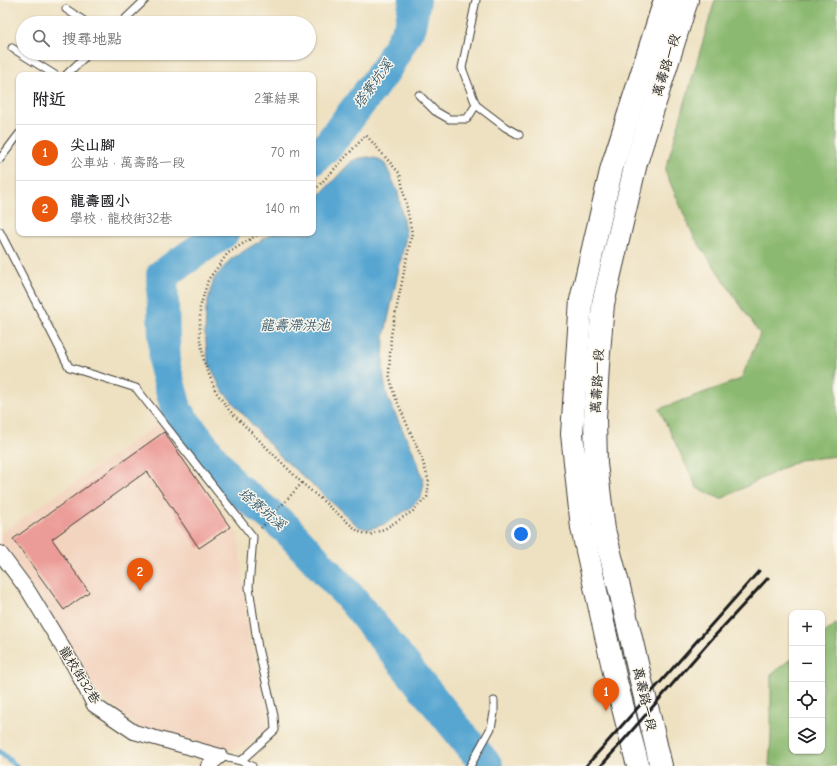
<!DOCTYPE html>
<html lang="zh-TW">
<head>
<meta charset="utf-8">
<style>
	:root { --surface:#fff; --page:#f2f2f2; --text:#202124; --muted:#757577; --line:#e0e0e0; --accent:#ea580c }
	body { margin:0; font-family:"Comic Neue","LXGW WenKai TC",sans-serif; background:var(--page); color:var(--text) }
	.controls { position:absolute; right:12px; bottom:12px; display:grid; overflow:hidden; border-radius:8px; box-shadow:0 1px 3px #0004 }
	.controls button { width:36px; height:36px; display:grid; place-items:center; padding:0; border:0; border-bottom:1px solid var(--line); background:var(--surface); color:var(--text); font:20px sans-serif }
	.you { position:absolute; left:521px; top:534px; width:14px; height:14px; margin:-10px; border:3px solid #fff; border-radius:50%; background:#1a73e8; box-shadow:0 0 0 6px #1a73e833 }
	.badge { display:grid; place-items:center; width:26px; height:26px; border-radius:50%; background:var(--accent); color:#fff; font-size:13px; font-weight:700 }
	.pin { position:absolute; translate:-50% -33px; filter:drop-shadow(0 1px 2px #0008) }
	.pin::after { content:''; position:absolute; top:21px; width:14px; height:12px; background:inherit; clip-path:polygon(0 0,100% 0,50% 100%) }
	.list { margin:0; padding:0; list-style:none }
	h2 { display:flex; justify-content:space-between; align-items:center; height:52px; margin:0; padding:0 16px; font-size:17px }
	h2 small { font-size:13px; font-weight:400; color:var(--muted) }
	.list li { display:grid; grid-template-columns:26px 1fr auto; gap:12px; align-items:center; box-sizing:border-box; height:56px; padding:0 16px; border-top:1px solid var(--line) }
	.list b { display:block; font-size:15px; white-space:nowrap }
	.list p { margin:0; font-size:13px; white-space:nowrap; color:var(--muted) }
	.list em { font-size:13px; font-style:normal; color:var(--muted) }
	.icon { flex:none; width:22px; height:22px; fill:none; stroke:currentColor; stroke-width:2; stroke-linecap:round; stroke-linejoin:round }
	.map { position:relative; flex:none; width:837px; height:766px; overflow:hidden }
	.search { position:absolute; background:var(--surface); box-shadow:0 1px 3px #0004; left:16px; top:16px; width:300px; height:44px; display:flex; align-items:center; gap:10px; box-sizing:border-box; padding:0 14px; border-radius:22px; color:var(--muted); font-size:15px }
	.panel { position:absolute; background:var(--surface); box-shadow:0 1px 3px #0004; left:16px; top:72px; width:300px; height:164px; border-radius:8px }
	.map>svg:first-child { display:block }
	.built { fill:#f3d4bf }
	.forest { fill:#8cb971; stroke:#546a46 }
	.water { fill:#57a6d1; stroke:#3a6176 }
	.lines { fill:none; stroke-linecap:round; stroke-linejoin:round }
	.stream { stroke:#57a6d1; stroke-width:5.5 }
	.river { stroke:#57a6d1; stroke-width:32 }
	.building { fill:#ec9c98 }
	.lane-casing { stroke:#3c3a35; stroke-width:9 }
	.street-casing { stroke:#3c3a35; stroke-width:16 }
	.primary-casing { stroke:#3c3a35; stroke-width:24 }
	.path { stroke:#3c3a35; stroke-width:2.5; stroke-dasharray:1 3; stroke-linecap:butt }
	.lane { stroke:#fff; stroke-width:7 }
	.street { stroke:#fff; stroke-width:14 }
	.primary { stroke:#fff; stroke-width:22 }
	.rail { stroke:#1c1c1c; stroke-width:3 }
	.labels { text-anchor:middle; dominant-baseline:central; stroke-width:3; stroke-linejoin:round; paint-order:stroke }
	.street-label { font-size:13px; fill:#1c1c1c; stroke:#fbf7ec }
	.water-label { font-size:14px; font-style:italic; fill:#375a6d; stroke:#fbf7ec }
</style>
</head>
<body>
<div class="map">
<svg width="837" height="766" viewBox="0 0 837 766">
	<rect width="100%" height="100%" fill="#fbf7ec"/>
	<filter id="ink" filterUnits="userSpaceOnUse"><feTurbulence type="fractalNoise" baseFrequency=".025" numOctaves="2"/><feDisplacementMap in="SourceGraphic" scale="8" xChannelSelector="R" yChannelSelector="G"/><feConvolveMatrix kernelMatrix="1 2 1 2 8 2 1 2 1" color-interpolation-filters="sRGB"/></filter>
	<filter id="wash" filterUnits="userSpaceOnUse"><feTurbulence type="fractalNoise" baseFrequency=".012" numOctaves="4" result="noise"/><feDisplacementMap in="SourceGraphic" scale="16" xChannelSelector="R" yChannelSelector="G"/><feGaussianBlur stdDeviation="0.9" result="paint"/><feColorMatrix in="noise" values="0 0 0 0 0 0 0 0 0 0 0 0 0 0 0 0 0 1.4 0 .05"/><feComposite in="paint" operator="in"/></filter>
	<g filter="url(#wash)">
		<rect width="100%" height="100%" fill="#eee1c1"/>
		<polygon class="built" points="159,423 238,534 249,639 268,707 267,727 246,745 232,750 139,728 98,694 44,603 0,542 0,534"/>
		<g class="forest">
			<polygon points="715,0 837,0 837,456 799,460 721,499 697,488 659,409 741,379 760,334 694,237 665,171"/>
			<polygon points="837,623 837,766 769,766 771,735 771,674 792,658 792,751 822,751 822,635"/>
		</g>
		<polygon class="water" points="368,157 378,159 385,164 398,192 406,236 384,338 383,366 384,380 388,399 417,460 424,484 421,497 410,508 385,524 369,529 359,527 279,455 221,389 208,361 205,334 206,308 214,279 231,259 273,233 313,233 313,202 352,161 361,158"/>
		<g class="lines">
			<polyline class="stream" points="0,752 16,766"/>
			<g class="river">
				<polyline points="313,159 329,144 386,69 410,26 415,0"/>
				<polyline points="223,233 162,275 165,367 177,412 233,485 287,529 349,596 487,766"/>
			</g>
		</g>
		<g id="blocks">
			<polygon class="building" points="164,432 230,527 199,548 147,471 52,539 89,592 64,610 13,539"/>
		</g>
	</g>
	<g filter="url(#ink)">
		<use href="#blocks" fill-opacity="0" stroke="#3c3a35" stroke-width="1"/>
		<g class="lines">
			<g class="lane-casing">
				<g id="lane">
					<polyline points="66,9 87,23"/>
					<polyline points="121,23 145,0"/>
					<polyline points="12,48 55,75"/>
					<polyline points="66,75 89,53"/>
					<polyline points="419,95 435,111 449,119 467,119 476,105 462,68 476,0"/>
					<polyline points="476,105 505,127 519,135"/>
					<polyline points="0,159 19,134"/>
					<polyline points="0,232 69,367 136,388 253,537 249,587 258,648 274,716 275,730 241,761"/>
					<polyline points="220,756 241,761 252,766"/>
					<polyline points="470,766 491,728 494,713 494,701"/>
				</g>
			</g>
			<g class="street-casing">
				<g id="street">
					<polyline points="0,553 29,592 74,666 94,705 134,732 220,756"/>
					<polyline points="208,766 220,756"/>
				</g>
			</g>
			<g class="primary-casing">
				<g id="primary">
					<polyline points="638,766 616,681 582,528 572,434 581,300 612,167 665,0"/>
					<polyline points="661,766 620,591 604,530 596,464 595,419 598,365 603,304 636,163 687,0"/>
				</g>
			</g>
			<g class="path">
				<polyline points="260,233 228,253 208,280 200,308 200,336 204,362 216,392 229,410 302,483 359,532 370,535 386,528 413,511 427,497 429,482 422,459 394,394 389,374 391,335 412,233 400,174 366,135 313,192"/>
				<polyline points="261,528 302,483"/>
			</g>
			<use href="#lane" class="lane"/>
			<use href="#street" class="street"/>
			<use href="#primary" class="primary"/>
			<g class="rail">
				<polyline points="586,766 759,571"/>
				<polyline points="601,766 710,641 768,578"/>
			</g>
		</g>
	</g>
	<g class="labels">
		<g class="street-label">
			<text transform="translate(666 65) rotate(-73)">萬壽路一段</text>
			<text transform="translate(597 381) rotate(-87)">萬壽路一段</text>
			<text transform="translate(80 675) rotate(58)">龍校街32巷</text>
			<text transform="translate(645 699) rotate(77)">萬壽路一段</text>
		</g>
		<g class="water-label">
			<text transform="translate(373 84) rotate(-54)">塔寮坑溪</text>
			<text x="295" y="325">龍壽滯洪池</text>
			<text transform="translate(262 509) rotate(40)">塔寮坑溪</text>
		</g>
	</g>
</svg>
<div class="controls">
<button>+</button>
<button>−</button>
<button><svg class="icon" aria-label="locate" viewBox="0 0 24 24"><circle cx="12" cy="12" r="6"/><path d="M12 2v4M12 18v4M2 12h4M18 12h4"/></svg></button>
<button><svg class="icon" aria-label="layers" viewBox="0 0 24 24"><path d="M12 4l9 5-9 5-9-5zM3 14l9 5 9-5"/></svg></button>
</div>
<div class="you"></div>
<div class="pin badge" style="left:606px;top:711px">1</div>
<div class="pin badge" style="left:140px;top:591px">2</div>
<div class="search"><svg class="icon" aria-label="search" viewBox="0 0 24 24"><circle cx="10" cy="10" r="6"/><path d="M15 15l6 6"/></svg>搜尋地點</div>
<section class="panel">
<h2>附近<small>2筆結果</small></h2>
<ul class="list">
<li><span class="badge">1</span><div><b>尖山腳</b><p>公車站 · 萬壽路一段</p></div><em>70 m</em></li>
<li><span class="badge">2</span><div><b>龍壽國小</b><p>學校 · 龍校街32巷</p></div><em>140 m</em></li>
</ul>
</section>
</div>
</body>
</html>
